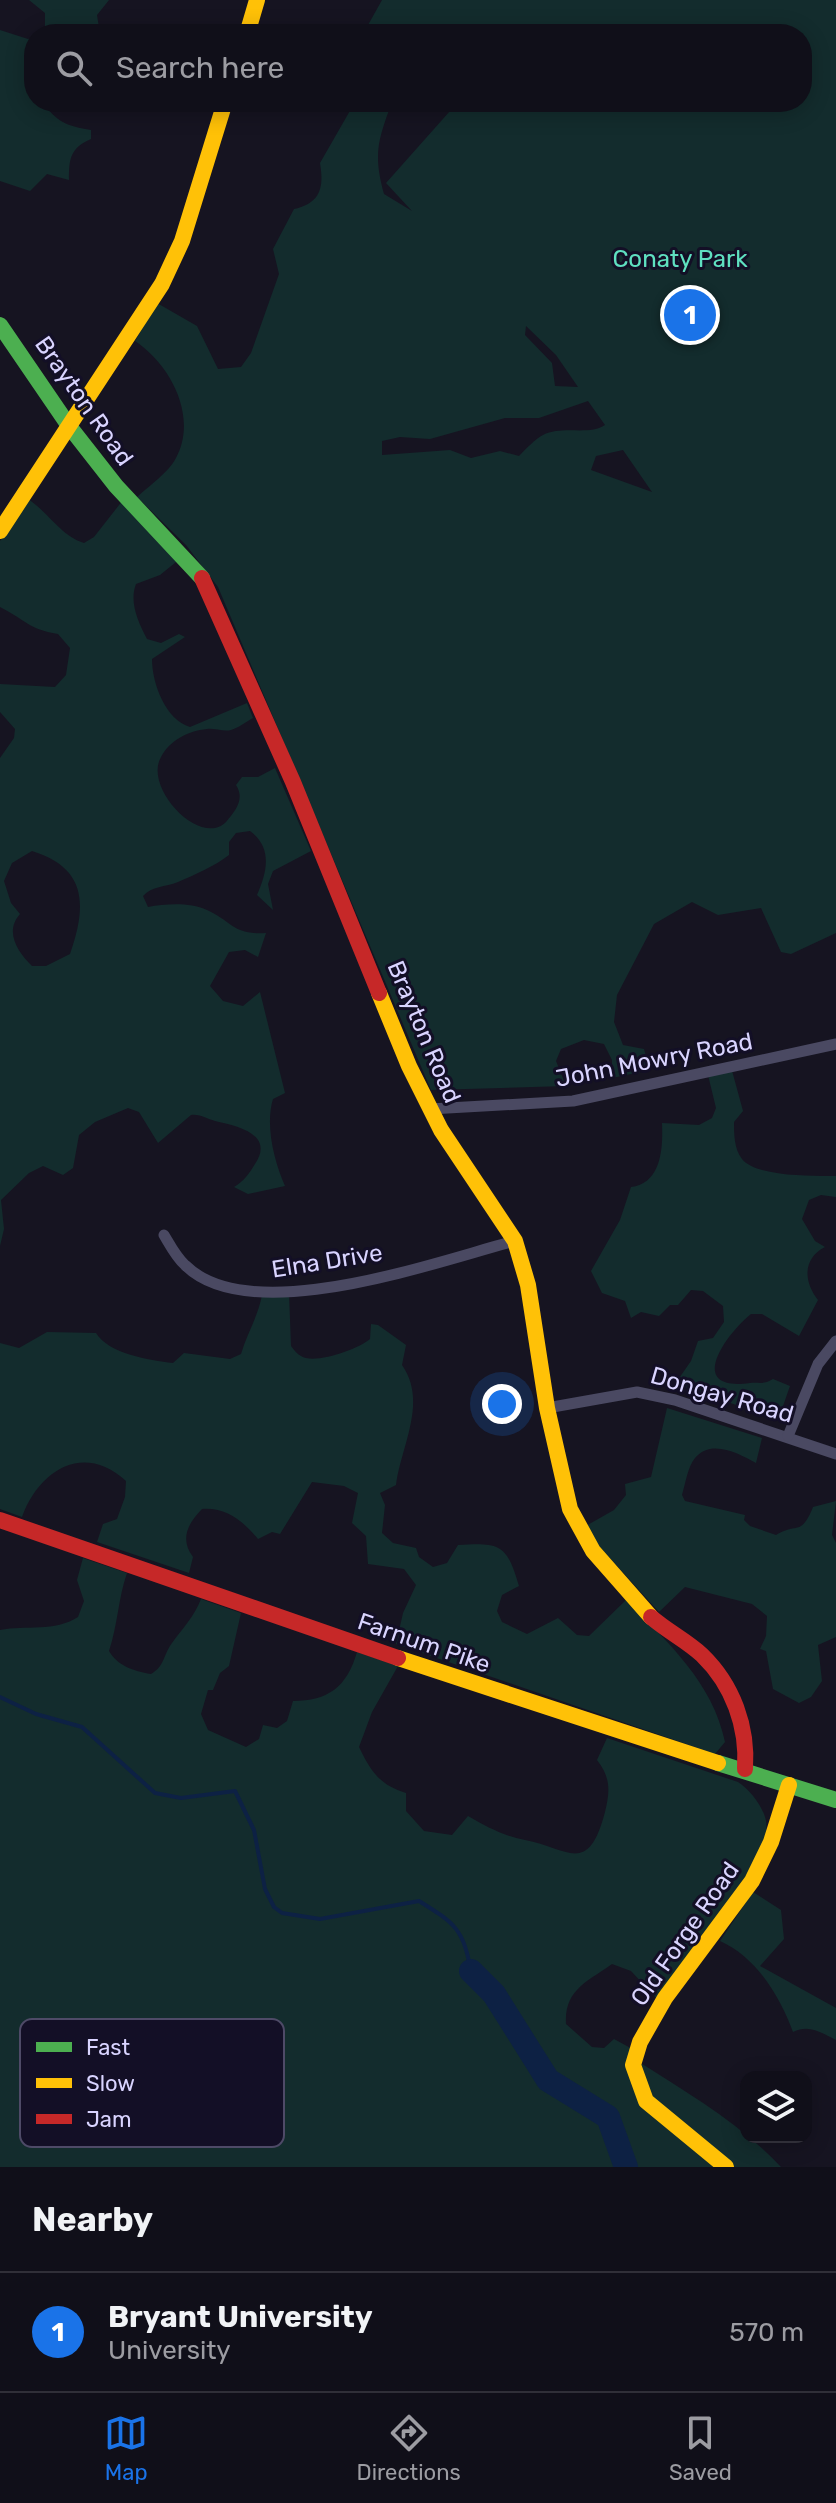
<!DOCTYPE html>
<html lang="en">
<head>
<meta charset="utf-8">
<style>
	:root { --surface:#100f19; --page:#1e1d26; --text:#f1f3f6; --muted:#9c9ca2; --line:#302f38; --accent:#1a73e8 }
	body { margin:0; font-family:Rubik,sans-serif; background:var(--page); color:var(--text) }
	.controls { position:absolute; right:24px; bottom:24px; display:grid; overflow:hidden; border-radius:16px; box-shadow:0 4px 20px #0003 }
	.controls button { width:72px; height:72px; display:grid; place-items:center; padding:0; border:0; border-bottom:2px solid var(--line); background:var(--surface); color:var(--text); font:40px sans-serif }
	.you { position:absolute; left:502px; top:1404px; width:28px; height:28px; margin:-20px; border:6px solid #fff; border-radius:50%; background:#1a73e8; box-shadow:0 0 0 12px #1a73e833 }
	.badge { display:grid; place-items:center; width:52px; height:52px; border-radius:50%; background:var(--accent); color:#fff; font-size:26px; font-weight:700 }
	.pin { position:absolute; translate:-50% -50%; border:4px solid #fff; box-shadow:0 2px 8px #0006 }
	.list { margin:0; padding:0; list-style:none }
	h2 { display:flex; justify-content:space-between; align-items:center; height:104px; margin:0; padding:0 32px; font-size:34px }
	h2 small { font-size:26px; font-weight:400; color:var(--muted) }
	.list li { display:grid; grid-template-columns:52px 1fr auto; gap:24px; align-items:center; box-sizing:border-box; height:120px; padding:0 32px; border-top:2px solid var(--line) }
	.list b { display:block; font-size:30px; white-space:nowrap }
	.list p { margin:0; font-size:26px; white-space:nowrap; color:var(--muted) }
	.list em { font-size:26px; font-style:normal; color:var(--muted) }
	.icon { flex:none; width:44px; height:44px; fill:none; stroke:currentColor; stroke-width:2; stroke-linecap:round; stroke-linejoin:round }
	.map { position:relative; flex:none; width:836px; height:2167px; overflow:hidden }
	.search { position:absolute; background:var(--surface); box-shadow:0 4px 20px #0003; left:24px; right:24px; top:24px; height:88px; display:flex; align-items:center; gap:20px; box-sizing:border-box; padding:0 28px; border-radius:32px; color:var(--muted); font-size:30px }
	.sheet { height:224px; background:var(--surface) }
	nav { display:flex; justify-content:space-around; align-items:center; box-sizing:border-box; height:112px; border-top:2px solid var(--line); background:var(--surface); font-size:22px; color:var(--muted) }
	nav a { display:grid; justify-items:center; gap:4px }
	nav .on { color:var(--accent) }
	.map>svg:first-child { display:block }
	.green { fill:#132c2d; fill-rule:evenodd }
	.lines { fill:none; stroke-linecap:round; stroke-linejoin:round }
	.stream { stroke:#0d2144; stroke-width:4 }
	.river { stroke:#0d2144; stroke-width:24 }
	.street { stroke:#4a4962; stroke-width:11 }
	.fast { stroke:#4caf50; stroke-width:16 }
	.slow { stroke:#ffc107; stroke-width:16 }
	.jam { stroke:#c62828; stroke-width:16 }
	.labels { text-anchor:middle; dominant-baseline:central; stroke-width:6; stroke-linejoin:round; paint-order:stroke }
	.park-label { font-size:24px; fill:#5fe0c0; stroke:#130f26 }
	.street-label { font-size:24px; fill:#d9d4ff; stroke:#130f26 }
	.key { fill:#130f26; stroke:#4e4a67; stroke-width:2 }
	.key-label { font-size:22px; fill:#d9d4ff }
</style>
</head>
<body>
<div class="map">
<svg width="836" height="2167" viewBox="0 0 836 2167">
	<rect width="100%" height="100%" fill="#161421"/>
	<g class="green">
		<polygon points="29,0 109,0 97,15 100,34 38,34 45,27 45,13"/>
		<path d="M 382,0 L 836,0 L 836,933 L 791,954 L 781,952 L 761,908 L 718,915 L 692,902 L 654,924 L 617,995 L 614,1022 L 623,1045 L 644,1049 L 650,1070 L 612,1078 L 612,1060 L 604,1044 L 584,1040 L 561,1049 L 556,1061 L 566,1086 L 431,1090 L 218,587 L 186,545 L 137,497 C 149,486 169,472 176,458 C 198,417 171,365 135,341 L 157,303 L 197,326 L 218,369 L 241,367 L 251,353 L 279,274 L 273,249 L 294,209 C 321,203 324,187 320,163 L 355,102 L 392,102 C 378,140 373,154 384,194 L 412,211 L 386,183 L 458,102 L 802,102 L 802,34 L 363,34 ZM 526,326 L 556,355 L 578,387 L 555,386 L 552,363 L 525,335 ZM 588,401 L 605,425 C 590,436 562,425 543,435 C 535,439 526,449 519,456 L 500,451 L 471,458 L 450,450 L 382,455 L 382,441 L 400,437 L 430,439 L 505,418 L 539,418 ZM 623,450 L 652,492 L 591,470 L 596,456 Z"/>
		<path d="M 0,30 L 28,39 L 34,37 L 34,102 L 43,102 C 56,122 67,126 91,130 L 91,139 C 70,148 69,159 69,180 L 47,174 L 30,191 L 0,181 Z"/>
		<path d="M 28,499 C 48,512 61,536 84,543 L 94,537 L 123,500 L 181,558 L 160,575 L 136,584 C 129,602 138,622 147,639 L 161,643 L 179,634 L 185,637 L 152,659 C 152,684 166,720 190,727 L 247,703 L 253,718 C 246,722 238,728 231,730 C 224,732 214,728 207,729 C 188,731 170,740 161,757 C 143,788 201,848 226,822 C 236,810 245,799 236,785 L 242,777 L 258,777 L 275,768 L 311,851 L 273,871 L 268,884 L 273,910 L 257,895 C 267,872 273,848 250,831 L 236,833 L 229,842 L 229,855 C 215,866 194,875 178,882 C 165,887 152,886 143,896 L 148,907 C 166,904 189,902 207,910 C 233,922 233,935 266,933 L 258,957 L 245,950 L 229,952 L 210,986 L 223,1001 L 243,1006 L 260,992 L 285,1093 L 273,1099 C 265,1125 274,1161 285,1186 L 248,1194 L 234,1187 C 244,1181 249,1174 255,1164 C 275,1134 237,1126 215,1121 C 207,1119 201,1114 191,1115 L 158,1143 L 139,1112 L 128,1108 L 95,1122 L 79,1135 L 73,1168 L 63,1175 L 43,1166 L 29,1173 L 1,1200 L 4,1229 L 0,1246 L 0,758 L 14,738 L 15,729 L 0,712 L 0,684 L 55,687 L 66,675 L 70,648 L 58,634 C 28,629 26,620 0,607 L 0,541 ZM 32,851 C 87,868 87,905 70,954 L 46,966 L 32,966 C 18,952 4,932 20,914 L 11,903 L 4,881 L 12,863 Z"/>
		<path d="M 731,1067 L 743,1111 L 734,1122 C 734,1134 734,1149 742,1159 C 756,1177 814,1176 836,1176 L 836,1197 L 821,1195 L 809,1200 L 802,1219 L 815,1241 L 825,1247 C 803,1258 803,1281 818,1300 L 799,1336 L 762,1314 L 751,1314 C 725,1335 685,1392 750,1383 C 760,1382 763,1385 773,1379 L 790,1386 L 783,1406 L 771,1417 L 675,1384 L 691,1361 L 698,1341 L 713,1338 L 724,1322 L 723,1306 L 703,1291 L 691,1290 L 678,1305 L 670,1305 L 659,1316 L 641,1312 L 631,1318 L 625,1301 L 602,1293 L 591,1271 L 620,1220 L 631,1187 C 662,1183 663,1147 662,1123 L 699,1125 L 712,1118 L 716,1108 L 708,1075 Z"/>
		<path d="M 289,1293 L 291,1346 C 294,1350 297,1354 301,1356 C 314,1365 359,1349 370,1339 L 371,1324 L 378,1325 L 406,1345 L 402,1365 C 428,1402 401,1446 396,1485 L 380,1493 L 385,1505 L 382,1533 L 393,1543 L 416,1548 L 419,1557 L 433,1567 L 447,1563 L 458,1545 C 501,1542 507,1545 519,1586 L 502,1595 L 497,1611 L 502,1622 L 527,1634 L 558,1618 L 577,1635 L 589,1636 L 626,1600 C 668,1642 713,1683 725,1742 L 715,1754 L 396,1644 L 403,1613 L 416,1585 L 404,1569 L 368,1564 L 366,1536 L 352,1523 L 358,1493 L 344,1486 L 312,1482 L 280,1534 L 272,1532 L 258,1539 C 243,1521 226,1507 202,1509 C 187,1524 180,1540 193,1557 L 189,1573 L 97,1542 L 103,1524 L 117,1519 L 125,1497 L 126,1481 C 84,1442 39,1470 22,1517 L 0,1509 L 0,1343 L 19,1348 L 47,1332 L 96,1333 C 109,1354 149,1360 173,1363 L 184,1353 L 230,1359 L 241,1354 C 247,1333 258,1317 262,1295 Z"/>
		<path d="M 667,1408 L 762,1438 L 756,1463 C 740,1454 711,1438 695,1458 C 688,1466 685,1485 682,1495 L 685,1501 L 745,1515 L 744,1520 L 750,1526 L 776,1535 C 797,1522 801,1537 813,1507 L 836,1501 L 832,1535 L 836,1543 L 836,1637 L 818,1645 L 822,1681 L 811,1697 L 799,1703 L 773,1689 L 766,1651 L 760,1649 L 766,1636 L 767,1616 L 752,1604 L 685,1587 L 659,1612 L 587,1533 L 584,1527 L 614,1510 L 626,1495 L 625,1484 L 651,1477 Z"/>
		<path d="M 83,1558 L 127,1573 C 118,1599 118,1624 109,1651 C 118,1666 133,1671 151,1674 C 165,1666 163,1655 172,1643 C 182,1629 194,1617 201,1599 L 241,1613 L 229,1666 L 220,1673 L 213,1690 L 208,1690 L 201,1714 L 208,1730 L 246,1747 L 259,1739 L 263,1725 L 277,1728 L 287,1721 L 293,1701 C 328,1701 347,1687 357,1652 L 398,1666 L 372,1712 L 359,1747 C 371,1772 380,1785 406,1793 L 406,1811 L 424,1831 L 452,1835 L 468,1816 C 487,1827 504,1836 525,1840 C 568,1848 588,1877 605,1812 C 610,1791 611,1778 597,1760 L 607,1738 L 738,1782 C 750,1790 763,1806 766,1821 C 773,1862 684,1966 658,2000 L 631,1971 L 612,1964 C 589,1981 564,1989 566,2024 L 592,2047 L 604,2048 L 614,2039 L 636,2051 L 639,2062 C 688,2093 742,2125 781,2167 L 0,2167 L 0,1630 C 26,1625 55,1632 78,1617 L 84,1601 L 77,1580 Z"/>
		<path d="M 753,1892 L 781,1910 L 784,1939 L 760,1966 L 836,2008 L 836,2040 C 820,2032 809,2024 793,2032 C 780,1996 756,1957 720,1941 Z"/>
	</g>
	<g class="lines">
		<path class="stream" d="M 0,1697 L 36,1714 L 82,1727 L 155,1793 L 181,1798 L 235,1791 L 254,1830 L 265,1889 L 274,1907 L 282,1913 L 320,1919 L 419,1901 C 456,1924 463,1929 471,1971"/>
		<polyline class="river" points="471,1971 494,1994 548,2080 608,2117 626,2167"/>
		<g class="street">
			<polyline points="430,1109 573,1101 836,1044"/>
			<path d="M 164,1235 C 170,1245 176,1257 185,1265 C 250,1330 437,1261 515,1241"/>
			<polyline points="547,1408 637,1392 675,1400 836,1454"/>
			<polyline points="788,1436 818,1364 836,1341"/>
		</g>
		<g class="fast">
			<polyline points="0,325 69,426 116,486 202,578"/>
			<polyline points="718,1763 836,1800"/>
		</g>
		<g class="slow">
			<polyline points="247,34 257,0"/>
			<polyline points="0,531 162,284 182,241 225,102"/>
			<polyline points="379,993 409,1066 441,1130 515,1241 528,1285 547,1408 570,1509 593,1551 651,1617"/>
			<polyline points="398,1658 718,1763"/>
			<polyline points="726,2167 646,2101 633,2065 640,2042 665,1998 752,1881 771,1842 789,1785"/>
		</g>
		<g class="jam">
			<polyline points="202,578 293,782 379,993"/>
			<polyline points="0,1520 398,1658"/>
			<path d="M 651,1617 C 667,1631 687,1641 702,1655 C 733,1685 748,1727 745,1769"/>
		</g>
	</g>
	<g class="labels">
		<g class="park-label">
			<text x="680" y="259">Conaty Park</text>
		</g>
		<g class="street-label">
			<text transform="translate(84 401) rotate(55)">Brayton Road</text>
			<text transform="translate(424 1032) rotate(67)">Brayton Road</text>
			<text transform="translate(654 1060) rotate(-11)">John Mowry Road</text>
			<text transform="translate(327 1261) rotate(-9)">Elna Drive</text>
			<text transform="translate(722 1395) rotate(16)">Dongay Road</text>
			<text transform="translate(424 1643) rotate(19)">Farnum Pike</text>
			<text transform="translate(685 1934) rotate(-55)">Old Forge Road</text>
		</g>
	</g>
	<rect x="20" y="2019" width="264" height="128" rx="12" class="key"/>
	<rect x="36" y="2042" width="36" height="10" fill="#4caf50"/>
	<rect x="36" y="2078" width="36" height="10" fill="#ffc107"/>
	<rect x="36" y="2114" width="36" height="10" fill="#c62828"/>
	<g class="key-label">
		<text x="86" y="2055">Fast</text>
		<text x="86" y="2091">Slow</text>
		<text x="86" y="2127">Jam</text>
	</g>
</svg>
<div class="controls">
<button><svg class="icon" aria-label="layers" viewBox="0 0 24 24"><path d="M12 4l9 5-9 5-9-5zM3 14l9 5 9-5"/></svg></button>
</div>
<div class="you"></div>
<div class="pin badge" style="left:690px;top:315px">1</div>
<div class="search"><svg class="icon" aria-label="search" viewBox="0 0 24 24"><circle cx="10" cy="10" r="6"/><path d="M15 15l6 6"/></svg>Search here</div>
</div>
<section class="sheet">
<h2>Nearby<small></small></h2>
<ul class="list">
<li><span class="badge">1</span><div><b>Bryant University</b><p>University</p></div><em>570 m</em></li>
</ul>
</section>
<nav>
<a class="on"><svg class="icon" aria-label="map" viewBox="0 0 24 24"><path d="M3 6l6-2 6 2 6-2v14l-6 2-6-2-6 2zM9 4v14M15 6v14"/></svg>Map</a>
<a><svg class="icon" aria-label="directions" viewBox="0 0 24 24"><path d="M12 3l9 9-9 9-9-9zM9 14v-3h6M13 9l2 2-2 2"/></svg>Directions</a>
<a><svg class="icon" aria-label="saved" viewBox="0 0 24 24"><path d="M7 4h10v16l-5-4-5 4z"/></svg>Saved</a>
</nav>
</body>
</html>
